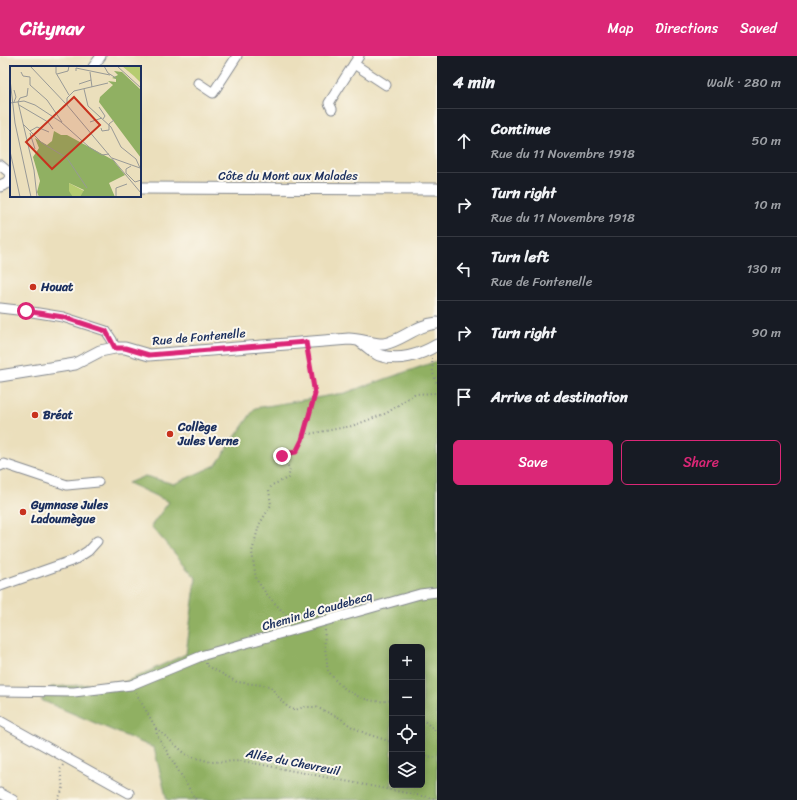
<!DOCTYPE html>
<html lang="en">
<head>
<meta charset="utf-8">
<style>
	:root { --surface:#171b24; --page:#242831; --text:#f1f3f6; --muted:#9ea1a6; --line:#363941; --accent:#db2777 }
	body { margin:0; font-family:Sriracha,sans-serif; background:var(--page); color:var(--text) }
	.controls { position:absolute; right:12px; bottom:12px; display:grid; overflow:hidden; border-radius:6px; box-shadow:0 2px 10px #0003 }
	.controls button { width:36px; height:36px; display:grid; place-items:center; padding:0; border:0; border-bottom:1px solid var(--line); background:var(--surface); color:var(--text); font:20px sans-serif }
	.stop { position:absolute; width:12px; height:12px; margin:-9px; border:3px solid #db2777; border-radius:50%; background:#fff }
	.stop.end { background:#db2777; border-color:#fff; box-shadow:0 1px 4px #0008 }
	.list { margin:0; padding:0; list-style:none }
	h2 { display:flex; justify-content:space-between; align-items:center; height:52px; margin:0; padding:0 16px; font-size:17px }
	h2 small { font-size:13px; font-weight:400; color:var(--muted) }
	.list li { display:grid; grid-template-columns:26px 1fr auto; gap:12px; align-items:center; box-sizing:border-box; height:64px; padding:0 16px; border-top:1px solid var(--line) }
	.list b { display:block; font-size:15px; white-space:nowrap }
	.list p { margin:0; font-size:13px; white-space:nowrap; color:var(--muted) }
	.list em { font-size:13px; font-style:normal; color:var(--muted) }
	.actions { display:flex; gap:8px; padding:12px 16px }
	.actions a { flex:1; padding:9px 0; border:1px solid var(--accent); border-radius:6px; text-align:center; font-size:14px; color:var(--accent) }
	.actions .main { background:var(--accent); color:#fff }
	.icon { flex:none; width:22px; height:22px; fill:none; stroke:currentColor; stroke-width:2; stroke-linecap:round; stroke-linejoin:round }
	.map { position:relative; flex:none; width:437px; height:744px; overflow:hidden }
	header { display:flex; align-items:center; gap:24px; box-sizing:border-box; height:56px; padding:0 20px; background:var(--accent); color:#fff }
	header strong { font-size:19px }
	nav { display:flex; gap:22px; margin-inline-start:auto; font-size:14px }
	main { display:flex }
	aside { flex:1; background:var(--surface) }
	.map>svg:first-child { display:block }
	.forest { fill:#90b062; stroke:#567060; fill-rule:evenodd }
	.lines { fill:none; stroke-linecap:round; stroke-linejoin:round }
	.minor-casing { stroke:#83878d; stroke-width:11 }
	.tertiary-casing { stroke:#83878d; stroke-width:13 }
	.path { stroke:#83878d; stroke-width:2; stroke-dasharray:1 3; stroke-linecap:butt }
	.minor { stroke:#fff; stroke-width:9 }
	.tertiary { stroke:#fff; stroke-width:11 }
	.route { stroke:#db2777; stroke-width:5 }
	.poi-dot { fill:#c8321e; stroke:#fbf7ec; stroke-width:1.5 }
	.labels { text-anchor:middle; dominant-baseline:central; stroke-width:4; stroke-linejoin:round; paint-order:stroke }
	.street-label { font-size:12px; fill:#1b2f5e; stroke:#fbf7ec }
	.poi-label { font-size:12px; font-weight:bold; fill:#1b2f5e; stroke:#fbf7ec; text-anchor:start }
	.inset-road { fill:none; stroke:#989996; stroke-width:1 }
	.view { fill:#c8321e; fill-opacity:0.15; stroke:#c8321e; stroke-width:2 }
	.inset-edge { fill:none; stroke:#1b2f5e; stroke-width:2 }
</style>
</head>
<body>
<header>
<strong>Citynav</strong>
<nav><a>Map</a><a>Directions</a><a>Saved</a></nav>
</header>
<main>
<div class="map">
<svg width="437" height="744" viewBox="0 0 437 744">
	<rect width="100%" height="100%" fill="#fbf7ec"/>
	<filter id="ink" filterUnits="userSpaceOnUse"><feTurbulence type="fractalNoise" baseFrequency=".025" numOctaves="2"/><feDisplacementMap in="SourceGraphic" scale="8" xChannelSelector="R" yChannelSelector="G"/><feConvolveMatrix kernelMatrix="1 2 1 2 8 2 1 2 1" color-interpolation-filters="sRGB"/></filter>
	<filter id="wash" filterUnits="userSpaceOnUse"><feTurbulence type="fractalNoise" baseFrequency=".012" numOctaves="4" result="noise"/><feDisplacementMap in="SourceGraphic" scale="16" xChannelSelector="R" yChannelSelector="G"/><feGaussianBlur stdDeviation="0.9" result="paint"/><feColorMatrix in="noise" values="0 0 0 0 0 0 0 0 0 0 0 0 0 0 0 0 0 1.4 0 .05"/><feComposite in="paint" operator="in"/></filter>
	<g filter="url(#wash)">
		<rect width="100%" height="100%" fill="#ebdfbc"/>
		<path class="forest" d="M 437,305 L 437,744 L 167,744 L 154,692 L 41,644 L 51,631 L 125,626 L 186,598 L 196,522 L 151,470 L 169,446 L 128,427 L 145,420 L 174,428 L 216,409 L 255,352 L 345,337 ZM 392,591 L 422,591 L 422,729 L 392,729 Z"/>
	</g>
	<g filter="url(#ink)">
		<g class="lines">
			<g class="minor-casing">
				<g id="minor">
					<polyline points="354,8 386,29"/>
					<polyline points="93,11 101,0"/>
					<polyline points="198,27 213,37 237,0"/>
					<polyline points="332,53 329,47 359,0"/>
					<polyline points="0,109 11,118"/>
					<polyline points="0,252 26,255 63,261 106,275 112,284 115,292"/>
					<polyline points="0,410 4,408 67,429 98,426"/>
					<polyline points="0,530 74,504 88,495 97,485"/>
					<polyline points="0,635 74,636 131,629 204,599 420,538 437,536"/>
					<polyline points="0,665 129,737"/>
					<polyline points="0,737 13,744"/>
				</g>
			</g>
			<g class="tertiary-casing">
				<g id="tertiary">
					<polyline points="0,130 7,127 11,122"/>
					<polyline points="140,132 437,133"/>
					<path d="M 361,286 C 367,290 373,296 379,299 C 398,306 420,299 437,289"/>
					<path d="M 0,320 L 75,308 L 100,295 L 115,292 L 125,292 L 149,299 L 349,283 C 360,283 375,289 384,288 C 403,284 416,269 437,267"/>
				</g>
			</g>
			<g class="path">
				<polyline points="432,302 433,317 437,328"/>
				<polyline points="303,379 352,370 387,357 414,338 437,337"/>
				<path d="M 292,565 L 268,540 L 256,523 L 252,496 L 259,469 L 271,449 L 269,434 L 272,429 L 288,422 C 293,408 284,410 282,400 L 284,398 L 296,396 L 302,384 L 315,338 L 307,295"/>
				<path d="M 325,574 C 324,585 325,594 327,605 C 327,608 327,612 328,614 C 340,635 368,650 392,644"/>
				<polyline points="206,607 206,609 237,626 270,630 284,648 291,653 295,654 304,651 316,651 340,662 352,671 367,678 392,686"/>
				<polyline points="136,637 156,672 188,700 211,706 243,705 437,743"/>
				<polyline points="422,663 437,676"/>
				<polyline points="156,673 157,679 196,744"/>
				<polyline points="422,699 437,702"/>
				<polyline points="58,744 63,732 60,714 63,709"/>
			</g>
			<use href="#minor" class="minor"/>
			<use href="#tertiary" class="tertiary"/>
		</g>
	</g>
	<g class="lines" filter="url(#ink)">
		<polyline class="route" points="26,255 63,261 106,275 115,292 125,292 149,299 306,286 315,338 302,384 296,396 284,398 282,400"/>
	</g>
	<g class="poi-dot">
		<circle cx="33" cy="231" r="4"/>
		<circle cx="35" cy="359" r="4"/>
		<circle cx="170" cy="378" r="4"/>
		<circle cx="23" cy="456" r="4"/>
	</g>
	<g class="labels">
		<g class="street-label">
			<text x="288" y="120">Côte du Mont aux Malades</text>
			<text transform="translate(199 281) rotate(-5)">Rue de Fontenelle</text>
			<text transform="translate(317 555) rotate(-16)">Chemin de Caudebecq</text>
			<text transform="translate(293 706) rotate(11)">Allée du Chevreuil</text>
		</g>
		<g class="poi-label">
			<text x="41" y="231">Houat</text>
			<text x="43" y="359">Bréat</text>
			<text x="178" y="371">Collège<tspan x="178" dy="14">Jules Verne</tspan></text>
			<text x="31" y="449">Gymnase Jules<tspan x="31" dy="14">Ladoumègue</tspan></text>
		</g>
	</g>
	<g transform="translate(10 10)">
		<rect width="131" height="131" fill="#ebdfbc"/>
		<path d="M 112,0 L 131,0 L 131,17 L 124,10 ZM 59,117 L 74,125 L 71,130 L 63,131 L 59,126 Z" fill="#b6cc70"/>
		<path d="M 104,5 L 112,6 L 131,24 L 131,92 L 89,36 L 90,31 L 103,19 L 98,15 L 106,16 L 106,13 L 102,12 L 108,9 ZM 44,65 L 51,69 L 57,69 L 103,94 L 115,109 L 99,117 L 105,131 L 70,131 L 74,124 L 59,117 L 59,125 L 63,131 L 29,131 L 27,126 L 30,115 L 23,91 L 29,82 L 25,72 L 37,79 L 42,75 Z" fill="#90b062"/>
		<path class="inset-road" d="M 20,0 L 57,39 L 131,127M 46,0 L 46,7 L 59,29M 94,0 L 98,7 L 106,12M 107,0 L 131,22M 66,5 L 66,2 L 100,9M 11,6 L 13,10 L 20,11 L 20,19 L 37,34 L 52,56M 80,6 L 82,21M 47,8 L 58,5 L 59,0M 0,13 L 5,57 L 21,131M 69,18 L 81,14M 74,23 L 78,40 L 101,61 L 111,81 L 126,93 L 130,102M 4,36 L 6,31 L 4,24M 8,36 L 24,104 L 27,131M 8,36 L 10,32 L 17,30 L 18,22M 0,37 L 14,35 L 25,39 L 51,56 L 79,81 L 92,89 L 99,88M 9,39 L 38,56 L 43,63M 57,39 L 57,32 L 64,25 L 98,17M 89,41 L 95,50 L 93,53M 80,56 L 92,52M 13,58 L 32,77 L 57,92 L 77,122M 91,62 L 92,65 L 99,64 L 99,58 L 104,54M 20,65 L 27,61 L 39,66M 20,67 L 25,83M 0,85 L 10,131M 102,92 L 130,102M 121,100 L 116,103 L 116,107 L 125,116 L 131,114M 106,131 L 106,122 L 117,118"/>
		<path class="view" d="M 64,31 L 90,59 L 42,103 L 16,76 Z"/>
		<rect width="131" height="131" class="inset-edge"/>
	</g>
</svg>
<div class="controls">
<button>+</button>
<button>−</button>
<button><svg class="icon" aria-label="locate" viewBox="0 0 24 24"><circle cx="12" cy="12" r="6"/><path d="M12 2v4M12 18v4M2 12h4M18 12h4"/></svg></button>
<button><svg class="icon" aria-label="layers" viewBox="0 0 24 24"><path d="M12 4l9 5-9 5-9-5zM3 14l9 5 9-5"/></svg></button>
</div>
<div class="stop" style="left:26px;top:255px"></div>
<div class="stop end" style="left:282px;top:400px"></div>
</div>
<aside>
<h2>4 min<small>Walk · 280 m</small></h2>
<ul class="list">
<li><svg class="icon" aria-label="ahead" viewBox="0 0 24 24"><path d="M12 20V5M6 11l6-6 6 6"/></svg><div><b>Continue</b><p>Rue du 11 Novembre 1918</p></div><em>50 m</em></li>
<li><svg class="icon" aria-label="right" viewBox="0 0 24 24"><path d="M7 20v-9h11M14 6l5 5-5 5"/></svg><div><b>Turn right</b><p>Rue du 11 Novembre 1918</p></div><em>10 m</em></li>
<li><svg class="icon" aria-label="left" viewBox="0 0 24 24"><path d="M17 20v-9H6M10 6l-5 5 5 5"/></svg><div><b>Turn left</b><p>Rue de Fontenelle</p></div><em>130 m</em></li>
<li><svg class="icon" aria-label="right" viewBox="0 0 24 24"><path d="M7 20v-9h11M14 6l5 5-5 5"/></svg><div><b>Turn right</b></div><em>90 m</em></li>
<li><svg class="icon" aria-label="arrive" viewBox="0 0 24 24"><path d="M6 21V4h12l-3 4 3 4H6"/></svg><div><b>Arrive at destination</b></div></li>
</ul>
<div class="actions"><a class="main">Save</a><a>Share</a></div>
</aside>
</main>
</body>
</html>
